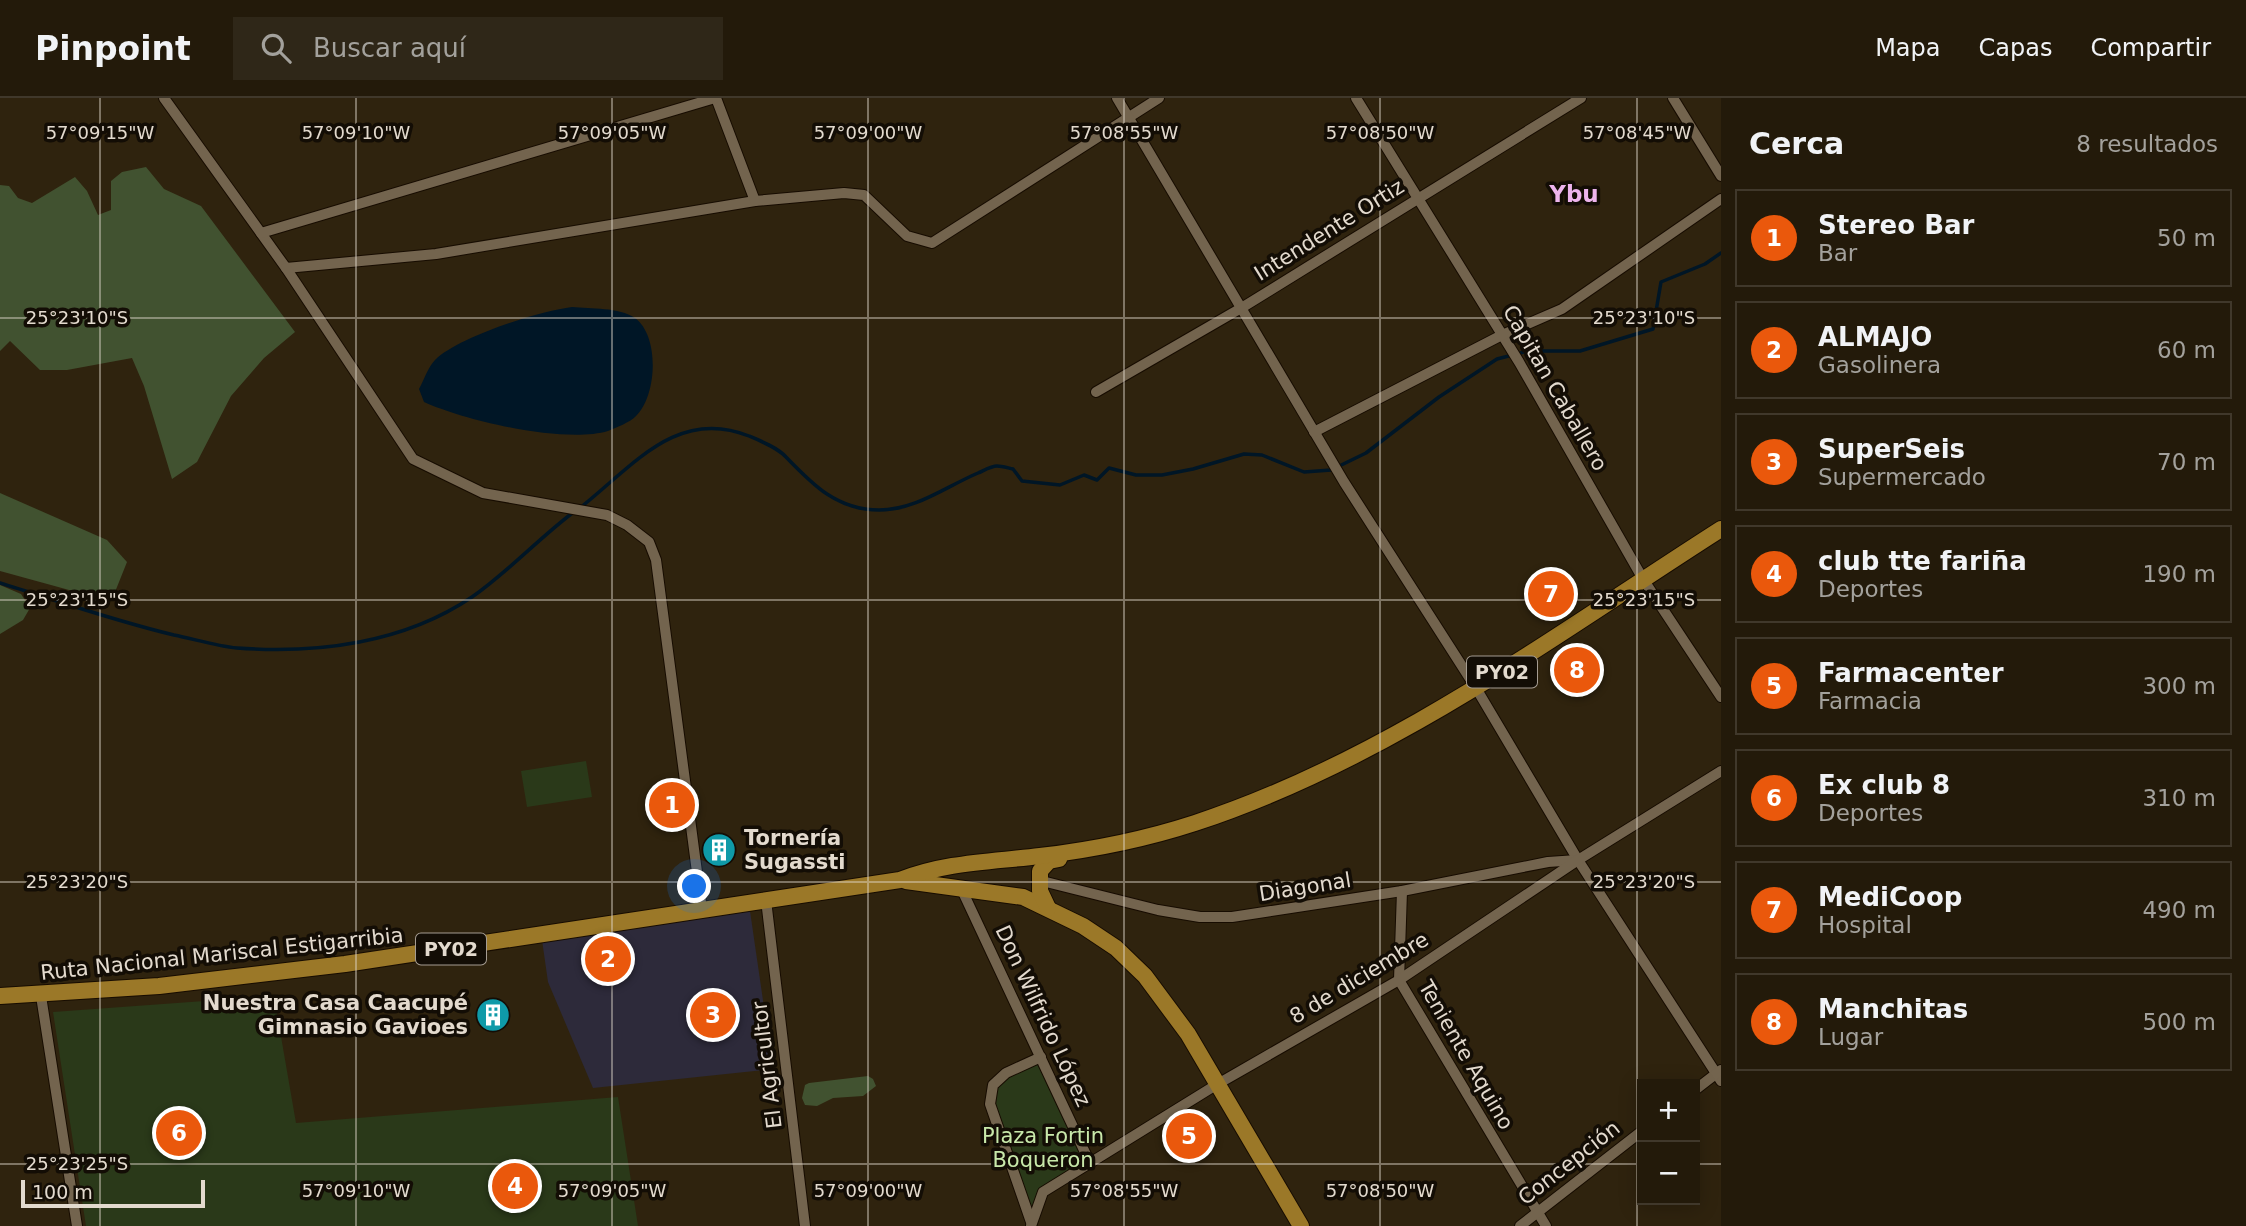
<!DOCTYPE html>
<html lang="es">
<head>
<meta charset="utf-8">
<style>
	:root { --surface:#231a0a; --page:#2f2718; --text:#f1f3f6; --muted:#a3a19c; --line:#40382b; --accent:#ea580c }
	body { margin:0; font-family:"DejaVu Sans",sans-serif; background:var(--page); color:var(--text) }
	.controls { position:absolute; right:21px; bottom:21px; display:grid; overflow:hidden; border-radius:0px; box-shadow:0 4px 18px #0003 }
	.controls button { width:63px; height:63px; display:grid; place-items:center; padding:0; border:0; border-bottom:2px solid var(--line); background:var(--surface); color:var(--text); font:35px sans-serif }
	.scale { position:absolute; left:21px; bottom:18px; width:184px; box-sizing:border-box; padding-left:7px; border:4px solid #e3dace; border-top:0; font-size:19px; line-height:24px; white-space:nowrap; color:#e3dace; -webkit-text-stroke:5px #130d05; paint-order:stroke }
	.you { position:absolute; left:695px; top:789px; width:24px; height:24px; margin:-18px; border:5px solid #fff; border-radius:50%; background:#1a73e8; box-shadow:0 0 0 10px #1a73e833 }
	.badge { display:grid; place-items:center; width:46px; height:46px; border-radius:50%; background:var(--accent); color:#fff; font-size:23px; font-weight:700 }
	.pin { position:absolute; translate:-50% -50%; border:4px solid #fff; box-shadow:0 2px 7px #0006 }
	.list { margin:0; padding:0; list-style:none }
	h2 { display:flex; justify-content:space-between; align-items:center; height:91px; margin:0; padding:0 28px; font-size:30px }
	h2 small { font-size:23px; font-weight:400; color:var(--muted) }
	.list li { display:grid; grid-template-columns:46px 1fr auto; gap:21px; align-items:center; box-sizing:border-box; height:98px; margin:0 14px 14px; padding:0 14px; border:2px solid var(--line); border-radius:0px }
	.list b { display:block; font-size:26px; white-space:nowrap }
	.list p { margin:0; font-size:23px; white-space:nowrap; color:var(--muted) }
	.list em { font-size:23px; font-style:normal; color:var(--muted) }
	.icon { flex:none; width:38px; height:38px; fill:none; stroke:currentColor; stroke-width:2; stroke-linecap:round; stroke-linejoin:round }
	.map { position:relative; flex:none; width:1721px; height:1128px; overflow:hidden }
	header { display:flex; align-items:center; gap:42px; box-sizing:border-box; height:98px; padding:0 35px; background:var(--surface); border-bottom:2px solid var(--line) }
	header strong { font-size:33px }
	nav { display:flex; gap:38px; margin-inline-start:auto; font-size:24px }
	.search { width:490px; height:63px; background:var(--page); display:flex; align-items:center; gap:18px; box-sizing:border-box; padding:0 24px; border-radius:0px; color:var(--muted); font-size:26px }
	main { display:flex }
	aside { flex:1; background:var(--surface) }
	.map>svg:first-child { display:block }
	.commercial { fill:#2d2a3a }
	.green { fill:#2a3919 }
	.forest { fill:#415230 }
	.water { fill:#001626 }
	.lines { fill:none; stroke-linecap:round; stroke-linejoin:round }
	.stream { stroke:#001626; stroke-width:3.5 }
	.minor-casing { stroke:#170c00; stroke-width:12 }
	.primary-casing { stroke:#170c00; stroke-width:18 }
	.minor { stroke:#73644e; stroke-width:10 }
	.primary { stroke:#9b7828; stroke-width:16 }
	.ticks { fill:none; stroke:#e3dace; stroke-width:2; stroke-opacity:0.45 }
	.labels { text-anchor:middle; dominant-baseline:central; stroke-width:7; stroke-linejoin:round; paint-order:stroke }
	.shield { fill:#130d05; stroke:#a59c92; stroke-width:2 }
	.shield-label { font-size:19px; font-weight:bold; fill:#e3dace }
	.street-label { font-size:21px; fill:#e3dace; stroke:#130d05 }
	.poi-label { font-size:21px; font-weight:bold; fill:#e3dace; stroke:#130d05; text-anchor:start }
	.park-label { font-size:21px; fill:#c8e8aa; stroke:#130d05 }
	.neighbourhood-label { font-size:23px; font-weight:bold; fill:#edb4ed; stroke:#130d05 }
	.ticks-label { font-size:18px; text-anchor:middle; fill:#e3dace; stroke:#130d05; stroke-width:7; stroke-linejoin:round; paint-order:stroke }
</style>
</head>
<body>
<header>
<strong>Pinpoint</strong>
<div class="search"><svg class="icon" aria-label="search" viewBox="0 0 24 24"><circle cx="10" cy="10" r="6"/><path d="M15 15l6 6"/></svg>Buscar aquí</div>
<nav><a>Mapa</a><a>Capas</a><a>Compartir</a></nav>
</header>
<main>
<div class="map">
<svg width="1721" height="1128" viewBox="0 0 1721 1128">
	<rect width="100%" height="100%" fill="#2f230e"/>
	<polygon class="commercial" points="750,813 773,971 593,990 548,884 542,842"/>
	<g class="green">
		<polygon points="586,663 592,699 527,709 521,673"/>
		<polygon points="274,898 296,1025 618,999 638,1128 86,1128 53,914"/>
		<polygon points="1041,959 1090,1065 1043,1094 1031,1124 990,1006 993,987"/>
	</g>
	<g class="forest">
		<polygon points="146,69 164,91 201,108 295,234 264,260 231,298 197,364 172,381 144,288 132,260 67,272 40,272 10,243 0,253 0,87 9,88 18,100 32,105 75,79 87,93 98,117 111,112 111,83 122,74"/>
		<polygon points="0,395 107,442 127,464 113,499 80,495 0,473"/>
		<polygon points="0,487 21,496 30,510 23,522 0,536"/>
		<polygon points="868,978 873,981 876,988 863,998 833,1000 817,1008 805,1007 802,1000 805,987 809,985"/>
	</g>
	<path class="water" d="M 572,209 C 591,211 619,209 635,220 C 660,238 657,298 636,318 C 631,324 615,330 608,333 C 565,346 466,323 424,304 L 419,291 C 424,282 428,269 435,262 C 458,239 539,213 572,209 Z"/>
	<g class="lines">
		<g class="stream">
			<path d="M 581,409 C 633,368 677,309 749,338 C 761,343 778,350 786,359 C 813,387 837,412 879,412 C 916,412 945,389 978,375 C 983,373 991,368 997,368 C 1002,368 1008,370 1013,371 L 1022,383 L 1060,387 L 1084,377 L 1097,382 L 1109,370 L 1136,377 L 1162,377 L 1193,371 L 1244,356 L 1262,357 L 1304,374 L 1331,372 L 1366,355 L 1439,299 L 1497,261 L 1528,253 L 1580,253 L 1653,231 L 1661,184 L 1705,166 L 1721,155"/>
			<path d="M 0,485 C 58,503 115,523 174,537 C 194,541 216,548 237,550 C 318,556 404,545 472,499 C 508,474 539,440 575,413"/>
		</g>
		<g class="minor-casing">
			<g id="minor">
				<polyline points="164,0 286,170 436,156 755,103 844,95 864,97 907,138 932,145 1159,0"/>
				<polyline points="716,0 755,103"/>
				<polyline points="1117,0 1344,384 1476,590 1578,762 1721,983"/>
				<polyline points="1356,0 1519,264 1643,481 1721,599"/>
				<polyline points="1673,0 1721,78"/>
				<polyline points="261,135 715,0"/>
				<polyline points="286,170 413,361 483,395 607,417 627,427 649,444 656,462 702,812"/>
				<polyline points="1096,294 1243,209 1581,0"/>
				<polyline points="1314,334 1502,237 1562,211 1721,101"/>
				<polyline points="1038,782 1158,812 1200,819 1232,819 1402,793 1548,764 1577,762"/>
				<polyline points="961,790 1090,1065"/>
				<polyline points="1402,793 1399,882 1546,1128"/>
				<polyline points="766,802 805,1128"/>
				<polyline points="41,898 77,1128"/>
				<polyline points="1695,992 1721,972"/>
				<polyline points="1031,1124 990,1006 993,987 1006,975 1041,959"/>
				<polyline points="1031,1128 1043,1094 1216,987 1399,882 1578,762 1721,673"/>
				<polyline points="1520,1128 1642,1033"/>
			</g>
		</g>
		<g class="primary-casing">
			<g id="primary">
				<polyline points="906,783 1023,799 1083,828 1116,850 1145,878 1188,936 1301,1128"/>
				<polyline points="1048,810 1040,793 1040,773 1049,763 1059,761"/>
				<path d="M 0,898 L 159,888 L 345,866 L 900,782 C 946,764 991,764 1040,758 C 1091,752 1146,741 1195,725 C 1387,662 1552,539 1721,431"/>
			</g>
		</g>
		<use href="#minor" class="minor"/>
		<use href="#primary" class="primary"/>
	</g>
	<path class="ticks" d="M 100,0 L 100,1128M 356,0 L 356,1128M 612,0 L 612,1128M 868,0 L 868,1128M 1124,0 L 1124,1128M 1380,0 L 1380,1128M 1637,0 L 1637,1128M 0,220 L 1721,220M 0,502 L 1721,502M 0,784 L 1721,784M 0,1066 L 1642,1066M 1695,1066 L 1721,1066"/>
	<defs>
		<g id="building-disc" transform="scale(1.75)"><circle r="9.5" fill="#0f9aa8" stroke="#130d05"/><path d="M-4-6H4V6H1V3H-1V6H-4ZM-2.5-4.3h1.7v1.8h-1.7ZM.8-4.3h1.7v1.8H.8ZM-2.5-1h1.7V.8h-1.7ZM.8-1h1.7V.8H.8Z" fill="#fff"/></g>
	</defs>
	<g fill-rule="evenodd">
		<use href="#building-disc" x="719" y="752"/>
		<use href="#building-disc" x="493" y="917"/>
	</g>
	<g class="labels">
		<g class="shield">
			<rect x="1467" y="558.5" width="70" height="31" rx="5"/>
			<rect x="416" y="835.5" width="70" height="31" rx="5"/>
		</g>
		<g class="shield-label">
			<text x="1502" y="574">PY02</text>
			<text x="451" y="851">PY02</text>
		</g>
		<g class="street-label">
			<text transform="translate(1329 132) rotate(-32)">Intendente Ortiz</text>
			<text transform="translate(1555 290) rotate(60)">Capitan Caballero</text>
			<text transform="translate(1305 789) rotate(-9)">Diagonal</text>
			<text transform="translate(222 856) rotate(-6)">Ruta Nacional Mariscal Estigarribia</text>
			<text transform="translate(1359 880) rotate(-31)">8 de diciembre</text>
			<text transform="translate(1043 918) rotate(65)">Don Wilfrido López</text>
			<text transform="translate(1466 957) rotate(60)">Teniente Aquino</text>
			<text transform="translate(767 967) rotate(-97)">El Agricultor</text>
			<text transform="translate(1569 1065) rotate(-38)">Concepción</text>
		</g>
		<g class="poi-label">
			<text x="744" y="740">Tornería<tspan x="744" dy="24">Sugassti</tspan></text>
			<text x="468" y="905" text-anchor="end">Nuestra Casa Caacupé<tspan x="468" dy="24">Gimnasio Gavioes</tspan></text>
		</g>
		<g class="park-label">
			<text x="1043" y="1038">Plaza Fortin<tspan x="1043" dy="24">Boqueron</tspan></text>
		</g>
		<g class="neighbourhood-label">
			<text x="1574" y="96">Ybu</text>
		</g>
	</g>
	<g class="ticks-label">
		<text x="100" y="41">57°09'15"W</text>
		<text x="356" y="41">57°09'10"W</text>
		<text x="612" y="41">57°09'05"W</text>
		<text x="868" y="41">57°09'00"W</text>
		<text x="1124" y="41">57°08'55"W</text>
		<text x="1380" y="41">57°08'50"W</text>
		<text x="1637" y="41">57°08'45"W</text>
		<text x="77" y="226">25°23'10"S</text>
		<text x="1644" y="226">25°23'10"S</text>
		<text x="77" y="508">25°23'15"S</text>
		<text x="1644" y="508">25°23'15"S</text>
		<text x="77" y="790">25°23'20"S</text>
		<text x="1644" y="790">25°23'20"S</text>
		<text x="77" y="1072">25°23'25"S</text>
		<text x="356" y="1099">57°09'10"W</text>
		<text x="612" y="1099">57°09'05"W</text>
		<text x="868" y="1099">57°09'00"W</text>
		<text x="1124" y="1099">57°08'55"W</text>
		<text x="1380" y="1099">57°08'50"W</text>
	</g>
</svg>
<div class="controls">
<button>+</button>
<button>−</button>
</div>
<div class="scale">100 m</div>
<div class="you"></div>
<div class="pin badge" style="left:672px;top:707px">1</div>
<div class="pin badge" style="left:608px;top:861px">2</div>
<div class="pin badge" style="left:713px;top:917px">3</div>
<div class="pin badge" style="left:515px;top:1088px">4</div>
<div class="pin badge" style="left:1189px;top:1038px">5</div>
<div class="pin badge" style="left:179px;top:1035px">6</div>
<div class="pin badge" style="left:1551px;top:496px">7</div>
<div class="pin badge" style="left:1577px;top:572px">8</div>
</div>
<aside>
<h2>Cerca<small>8 resultados</small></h2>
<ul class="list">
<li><span class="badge">1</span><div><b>Stereo Bar</b><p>Bar</p></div><em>50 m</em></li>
<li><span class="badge">2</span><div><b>ALMAJO</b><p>Gasolinera</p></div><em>60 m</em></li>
<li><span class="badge">3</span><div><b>SuperSeis</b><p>Supermercado</p></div><em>70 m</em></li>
<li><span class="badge">4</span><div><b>club tte fariña</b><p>Deportes</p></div><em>190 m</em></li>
<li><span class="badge">5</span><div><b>Farmacenter</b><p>Farmacia</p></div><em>300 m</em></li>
<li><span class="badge">6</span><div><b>Ex club 8</b><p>Deportes</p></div><em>310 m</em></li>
<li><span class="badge">7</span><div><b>MediCoop</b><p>Hospital</p></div><em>490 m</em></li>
<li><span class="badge">8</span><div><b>Manchitas</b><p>Lugar</p></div><em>500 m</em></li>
</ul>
</aside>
</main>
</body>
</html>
